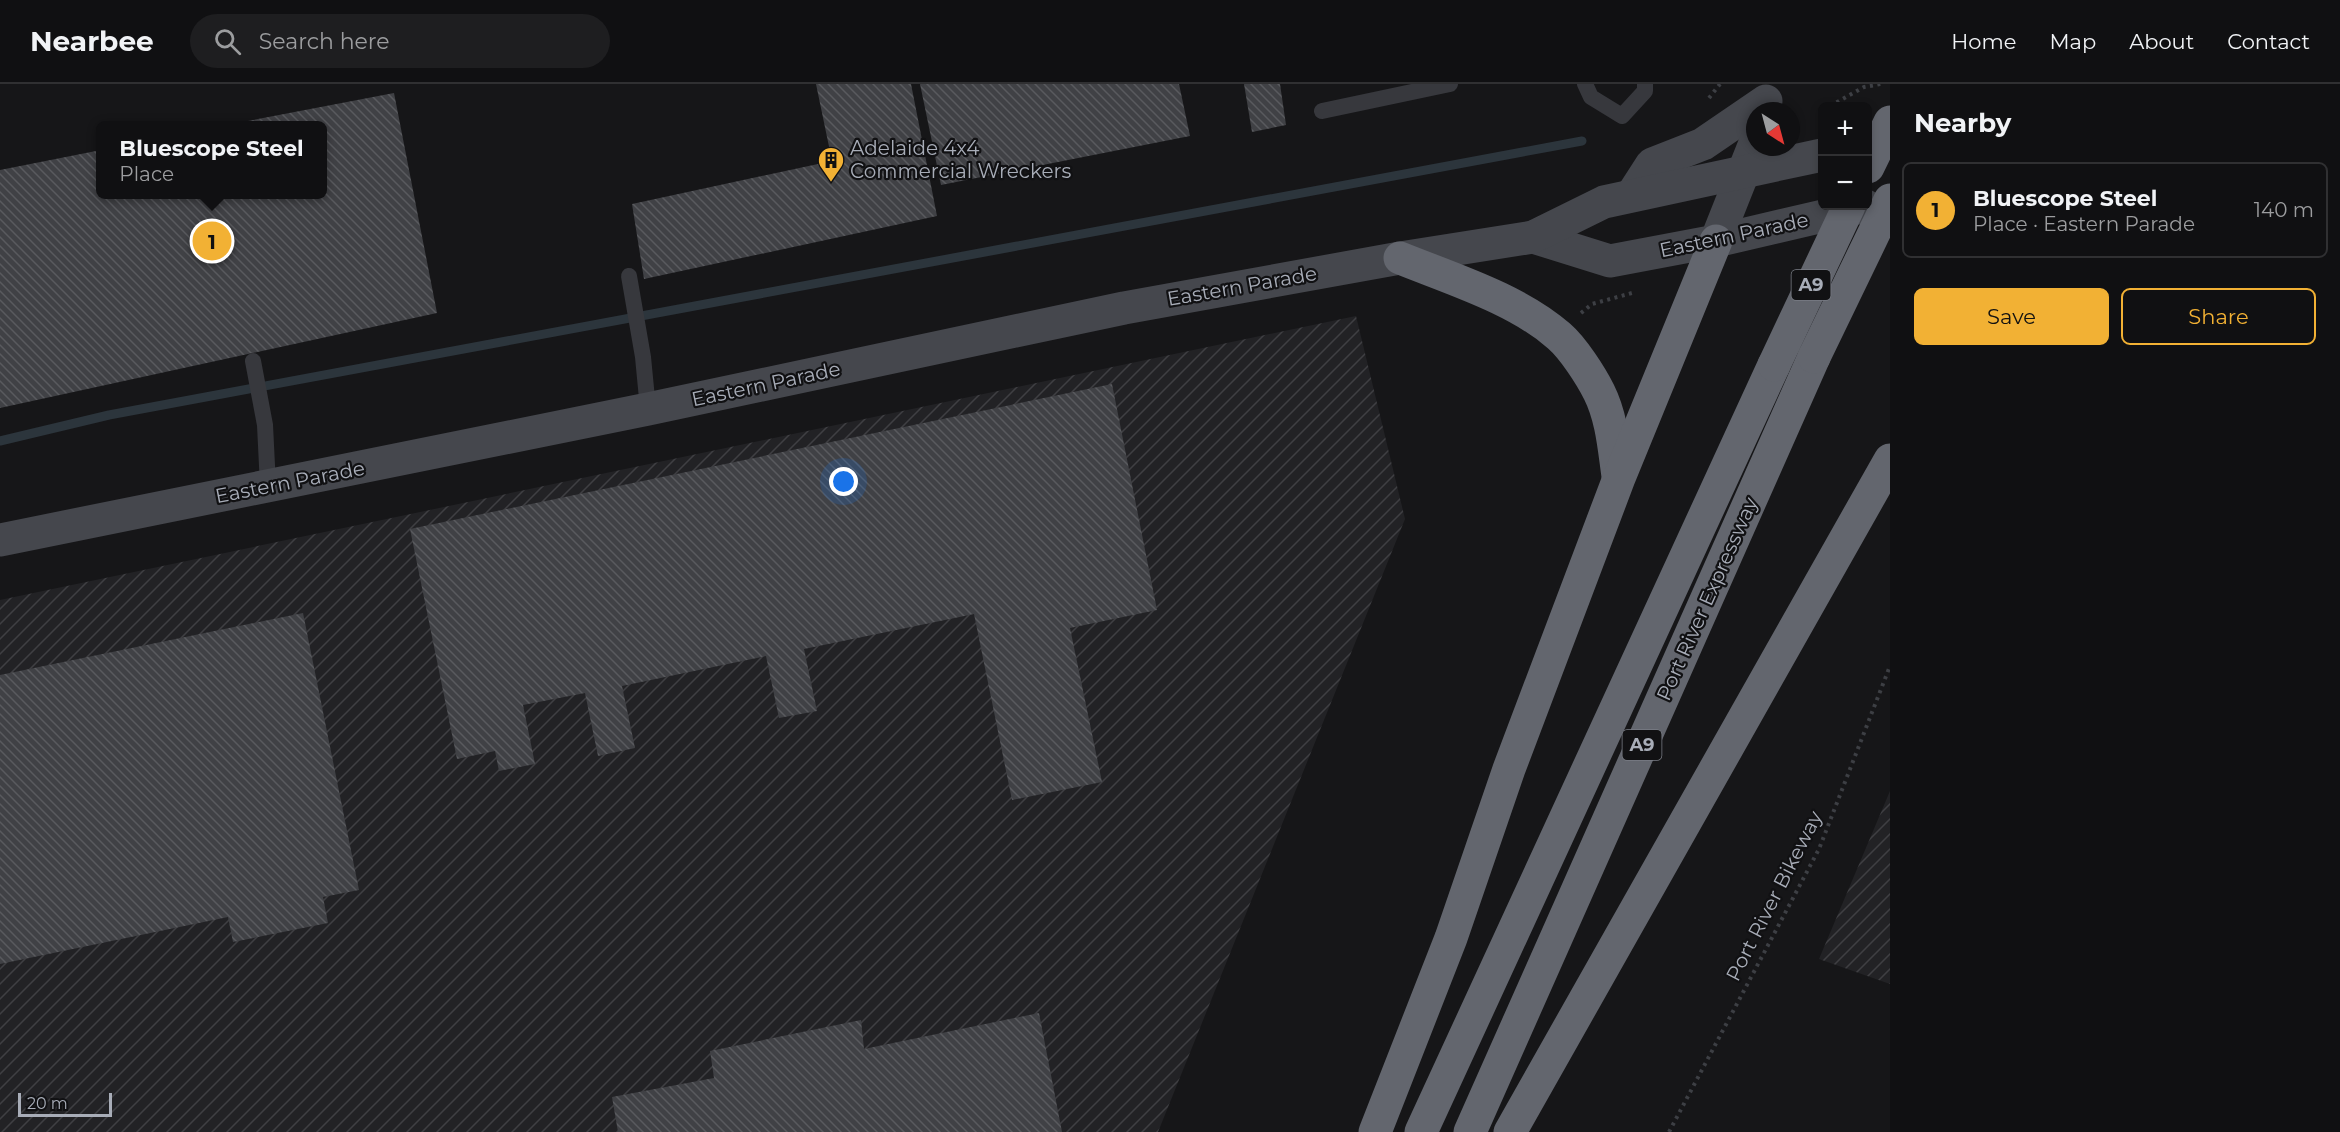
<!DOCTYPE html>
<html lang="en">
<head>
<meta charset="utf-8">
<style>
	:root { --surface:#101012; --page:#1e1e20; --text:#f1f3f6; --muted:#9c9d9f; --line:#303032; --accent:#f2b134 }
	body { margin:0; font-family:Montserrat,sans-serif; background:var(--page); color:var(--text) }
	.controls { position:absolute; right:18px; top:18px; display:grid; overflow:hidden; border-radius:9px; box-shadow:0 3px 9px #0003 }
	.controls button { width:54px; height:54px; display:grid; place-items:center; padding:0; border:0; border-bottom:2px solid var(--line); background:var(--surface); color:var(--text); font:30px sans-serif }
	.compass { position:absolute; left:1746px; top:18px; width:54px; height:54px; border-radius:50%; background:var(--surface); box-shadow:0 3px 9px #0003; rotate:144deg }
	.scale { position:absolute; left:18px; bottom:15px; width:94px; box-sizing:border-box; padding-left:6px; border:3px solid #a8adb8; border-top:0; font-size:16px; line-height:21px; white-space:nowrap; color:#a8adb8; -webkit-text-stroke:4px #111113; paint-order:stroke }
	.you { position:absolute; left:844px; top:398px; width:21px; height:21px; margin:-15px; border:4px solid #fff; border-radius:50%; background:#1a73e8; box-shadow:0 0 0 9px #1a73e833 }
	.badge { display:grid; place-items:center; width:39px; height:39px; border-radius:50%; background:var(--accent); color:#111; font-size:20px; font-weight:700 }
	.pin { position:absolute; translate:-50% -50%; border:3px solid #fff; box-shadow:0 2px 6px #0006 }
	.popup { position:absolute; left:96px; top:37px; width:231px; height:78px; box-sizing:border-box; display:grid; place-content:center; border-radius:9px; background:var(--surface); filter:drop-shadow(0 2px 4px #0005); font-size:20px; white-space:nowrap; color:var(--muted) }
	.popup b { font-size:22px; color:var(--text) }
	.popup::after { content:''; position:absolute; left:50%; top:100%; margin-left:-12px; border:12px solid transparent; border-top-color:var(--surface) }
	.list { margin:0; padding:0; list-style:none }
	h2 { display:flex; justify-content:space-between; align-items:center; height:78px; margin:0; padding:0 24px; font-size:26px }
	h2 small { font-size:20px; font-weight:400; color:var(--muted) }
	.list li { display:grid; grid-template-columns:39px 1fr auto; gap:18px; align-items:center; box-sizing:border-box; height:96px; margin:0 12px 12px; padding:0 12px; border:2px solid var(--line); border-radius:9px }
	.list b { display:block; font-size:22px; white-space:nowrap }
	.list p { margin:0; font-size:20px; white-space:nowrap; color:var(--muted) }
	.list em { font-size:20px; font-style:normal; color:var(--muted) }
	.actions { display:flex; gap:12px; padding:18px 24px }
	.actions a { flex:1; padding:14px 0; border:2px solid var(--accent); border-radius:9px; text-align:center; font-size:21px; color:var(--accent) }
	.actions .main { background:var(--accent); color:#111 }
	.icon { flex:none; width:33px; height:33px; fill:none; stroke:currentColor; stroke-width:2; stroke-linecap:round; stroke-linejoin:round }
	.map { position:relative; flex:none; width:1890px; height:1048px; overflow:hidden }
	header { display:flex; align-items:center; gap:36px; box-sizing:border-box; height:84px; padding:0 30px; background:var(--surface); border-bottom:2px solid var(--line) }
	header strong { font-size:28px }
	nav { display:flex; gap:33px; margin-inline-start:auto; font-size:21px }
	.search { width:420px; height:54px; background:var(--page); display:flex; align-items:center; gap:15px; box-sizing:border-box; padding:0 21px; border-radius:33px; color:var(--muted); font-size:22px }
	main { display:flex }
	aside { flex:1; background:var(--surface) }
	.map>svg:first-child { display:block }
	.industrial { fill:url(#industrial-furrows) }
	.lines { fill:none; stroke-linecap:round; stroke-linejoin:round }
	.stream { stroke:#2c353c; stroke-width:9 }
	.building { fill:url(#building-back-hatch) }
	.path { stroke:#3d3f44; stroke-width:4; stroke-dasharray:3 4.5; stroke-linecap:butt }
	.service { stroke:#37383d; stroke-width:16 }
	.secondary { stroke:#45474d; stroke-width:33 }
	.motorway { stroke:#63666e; stroke-width:33 }
	.motorway-bridge { stroke:#63666e; stroke-width:33 }
	.labels { text-anchor:middle; dominant-baseline:central; stroke-width:4.5; stroke-linejoin:round; paint-order:stroke }
	.shield { fill:#111113; stroke:#7b7e86; stroke-width:1.5 }
	.shield-label { font-size:18px; font-weight:bold; fill:#a8adb8 }
	.poi-label { font-size:20px; fill:#a8adb8; stroke:#111113; text-anchor:start }
	.street-label { font-size:20px; fill:#a8adb8; stroke:#111113 }
</style>
</head>
<body>
<header>
<strong>Nearbee</strong>
<div class="search"><svg class="icon" aria-label="search" viewBox="0 0 24 24"><circle cx="10" cy="10" r="6"/><path d="M15 15l6 6"/></svg>Search here</div>
<nav><a>Home</a><a>Map</a><a>About</a><a>Contact</a></nav>
</header>
<main>
<div class="map">
<svg width="1890" height="1048" viewBox="0 0 1890 1048">
	<defs>
		<pattern id="industrial-furrows" width="10" height="10" patternUnits="userSpaceOnUse" patternTransform="scale(1.5)"><rect width="10" height="10" fill="#222225"/><path d="M-1 1l2-2M0 10L10 0M9 11l2-2" fill="none" stroke="#3f3f43"/></pattern>
		<pattern id="building-back-hatch" width="6" height="6" patternUnits="userSpaceOnUse" patternTransform="scale(1.5)"><rect width="6" height="6" fill="#404145"/><path d="M-1 5l2 2M0 0l6 6M5-1l2 2" fill="none" stroke="#595a5e"/></pattern>
	</defs>
	<rect width="100%" height="100%" fill="#161618"/>
	<g class="industrial">
		<polygon points="1356,232 1405,435 1158,1048 0,1048 0,516"/>
		<polygon points="1890,707 1890,900 1819,875"/>
	</g>
	<g class="lines">
		<polyline class="stream" points="0,357 109,331 1582,57"/>
	</g>
	<g class="building">
		<polygon points="816,0 911,0 937,132 644,195 632,120 832,77"/>
		<polygon points="920,0 1179,0 1190,52 941,101"/>
		<polygon points="1244,0 1280,0 1286,41 1252,48"/>
		<polygon points="394,9 437,229 0,324 0,86 101,66 101,110 323,110 323,42 232,40"/>
		<polygon points="1112,300 1157,526 1070,544 1102,698 1012,716 974,530 804,565 817,627 779,634 766,572 622,602 635,664 598,672 585,609 523,621 535,680 499,687 495,667 457,675 410,445"/>
		<polygon points="303,529 359,806 323,813 328,839 233,858 228,833 0,880 0,591"/>
		<polygon points="1039,929 1062,1048 618,1048 612,1013 714,994 710,967 861,936 864,965"/>
	</g>
	<g class="lines">
		<g class="path">
			<polyline points="1709,14 1720,0"/>
			<polyline points="1830,22 1864,3 1881,0"/>
			<polyline points="1581,229 1592,220 1632,209"/>
			<polyline points="1669,1048 1819,765 1890,582"/>
		</g>
		<g class="service">
			<polyline points="1585,0 1591,13 1622,32 1645,7 1645,0"/>
			<polyline points="1322,27 1450,0"/>
			<polyline points="629,192 643,273 648,325"/>
			<polyline points="253,277 265,341 268,402"/>
		</g>
		<g class="secondary">
			<polyline points="1632,111 1652,80 1703,60 1766,17"/>
			<polyline points="1533,153 1610,177 1716,157 1866,122"/>
			<polyline points="1716,157 1755,59"/>
			<polyline points="0,456 648,325 1124,224 1400,174 1533,153 1604,118 1822,71"/>
		</g>
		<g class="motorway">
			<path d="M 1400,174 C 1452,195 1517,215 1559,252 C 1573,264 1591,292 1599,308 C 1612,334 1614,364 1618,392"/>
			<polyline points="1375,1048 1451,854 1509,685 1619,394 1716,157"/>
			<polyline points="1421,1048 1774,281"/>
			<polyline points="1470,1048 1814,273"/>
			<polyline points="1510,1048 1890,376"/>
		</g>
		<g class="motorway-bridge">
			<polyline points="1868,83 1890,38"/>
			<polyline points="1814,273 1890,116"/>
			<polyline points="1774,281 1849,122"/>
		</g>
	</g>
	<defs>
		<g id="building-pin" transform="scale(1.35)"><path d="M0 17L-7.5 6A9.5 9.5 0 1 1 7.5 6Z" fill="#f2b134" stroke="#111113"/><path d="M-4-6H4V6H1V3H-1V6H-4ZM-2.5-4.3h1.7v1.8h-1.7ZM.8-4.3h1.7v1.8H.8ZM-2.5-1h1.7V.8h-1.7ZM.8-1h1.7V.8H.8Z" fill="#111"/></g>
	</defs>
	<g fill-rule="evenodd">
		<use href="#building-pin" x="831" y="76"/>
	</g>
	<g class="labels">
		<g class="shield">
			<rect x="1791.5" y="186" width="39" height="30" rx="4.5"/>
			<rect x="1622.5" y="646" width="39" height="30" rx="4.5"/>
		</g>
		<g class="shield-label">
			<text x="1811" y="201">A9</text>
			<text x="1642" y="661">A9</text>
		</g>
		<g class="poi-label">
			<text x="850" y="64">Adelaide 4x4<tspan x="850" dy="23">Commercial Wreckers</tspan></text>
		</g>
		<g class="street-label">
			<text transform="translate(1734 151) rotate(-12)">Eastern Parade</text>
			<text transform="translate(1242 202) rotate(-10)">Eastern Parade</text>
			<text transform="translate(766 300) rotate(-12)">Eastern Parade</text>
			<text transform="translate(290 398) rotate(-11)">Eastern Parade</text>
			<text transform="translate(1707 515) rotate(-66)">Port River Expressway</text>
			<text transform="translate(1774 812) rotate(-63)">Port River Bikeway</text>
		</g>
	</g>
</svg>
<div class="controls">
<button>+</button>
<button>−</button>
</div>
<svg class="compass" viewBox="-18 -18 36 36"><path d="M0-13l5 13h-10z" fill="#e53935"/><path d="M0 13l5-13h-10z" fill="#9c9d9f"/></svg>
<div class="scale">20 m</div>
<div class="you"></div>
<div class="pin badge" style="left:212px;top:157px">1</div>
<div class="popup"><b>Bluescope Steel</b>Place</div>
</div>
<aside>
<h2>Nearby<small></small></h2>
<ul class="list">
<li><span class="badge">1</span><div><b>Bluescope Steel</b><p>Place · Eastern Parade</p></div><em>140 m</em></li>
</ul>
<div class="actions"><a class="main">Save</a><a>Share</a></div>
</aside>
</main>
</body>
</html>
